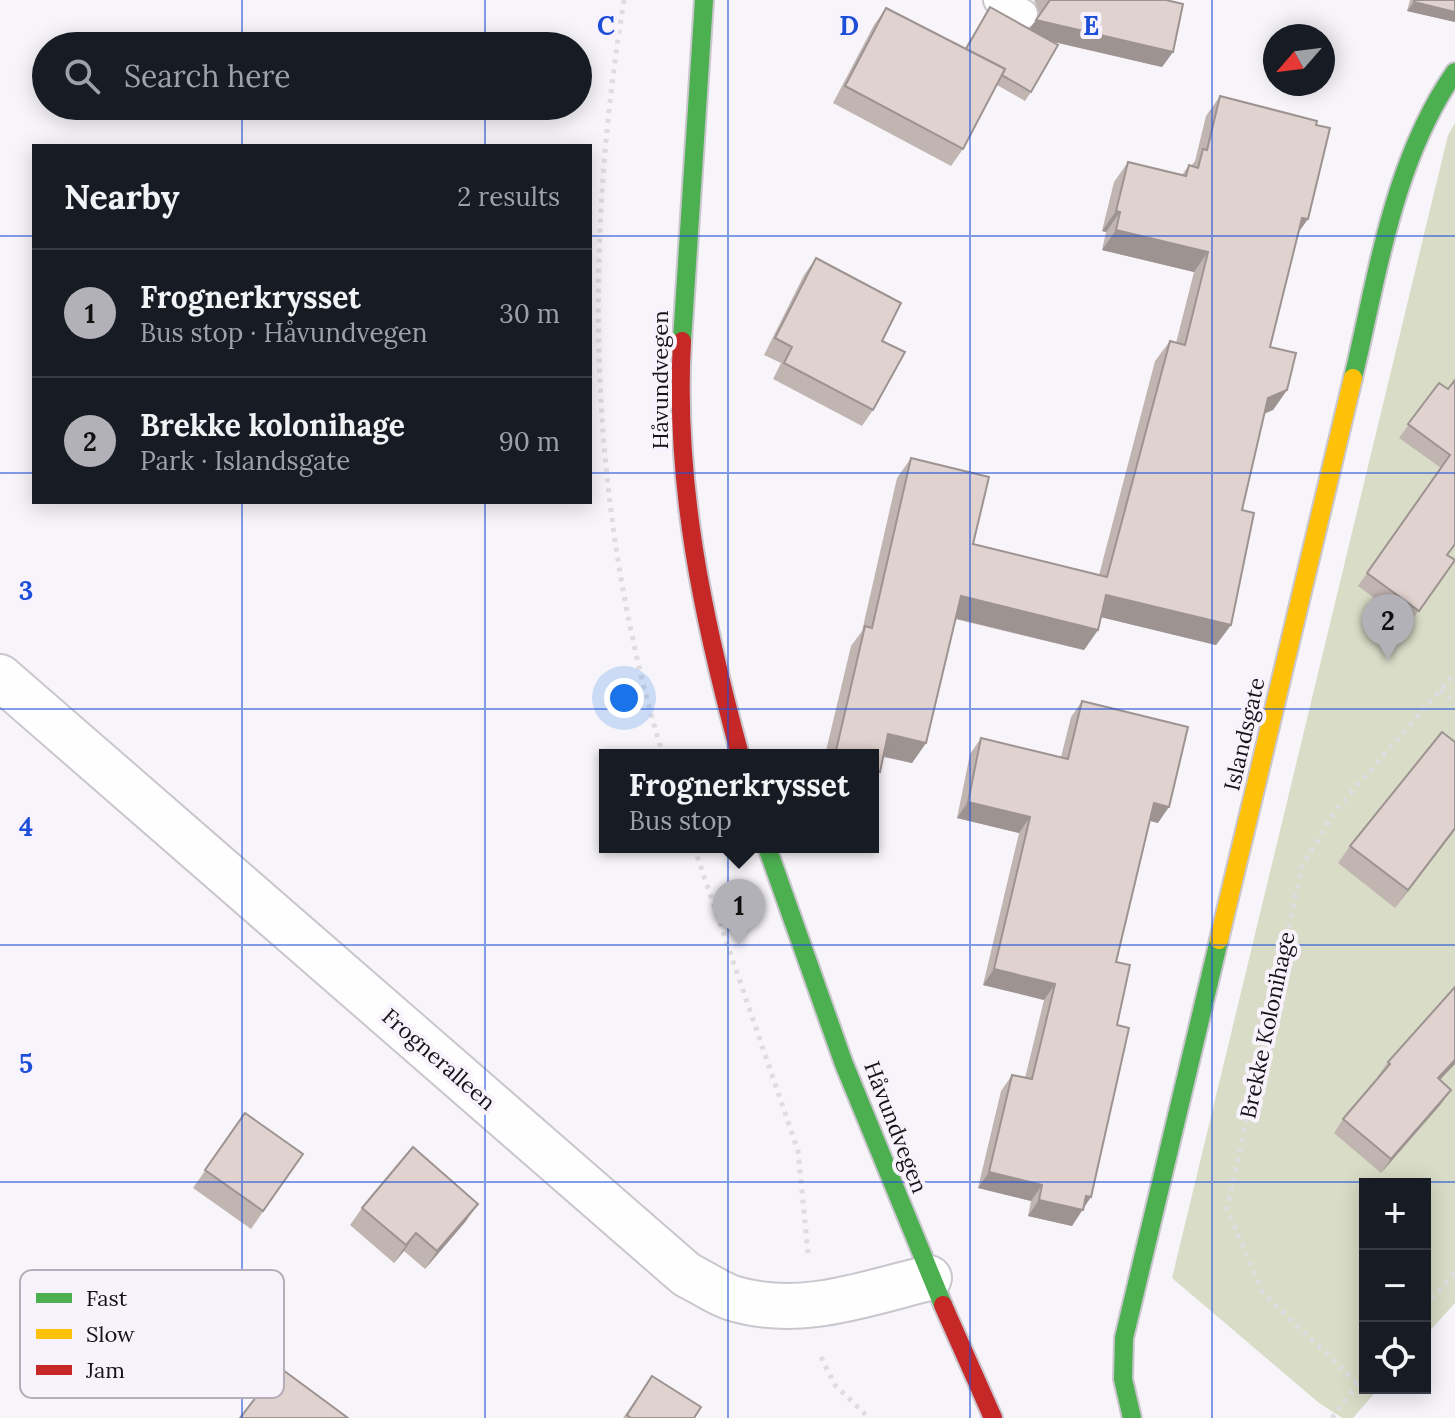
<!DOCTYPE html>
<html lang="en">
<head>
<meta charset="utf-8">
<style>
	:root { --surface:#171b24; --page:#20242c; --text:#f1f3f6; --muted:#9ea1a6; --line:#363941; --accent:#b2b1b7 }
	body { margin:0; font-family:Lora,serif; background:var(--page); color:var(--text) }
	.controls { position:absolute; right:24px; bottom:24px; display:grid; overflow:hidden; border-radius:0px; box-shadow:0 4px 20px #0003 }
	.controls button { width:72px; height:72px; display:grid; place-items:center; padding:0; border:0; border-bottom:2px solid var(--line); background:var(--surface); color:var(--text); font:40px sans-serif }
	.compass { position:absolute; left:1263px; top:24px; width:72px; height:72px; border-radius:50%; background:var(--surface); box-shadow:0 4px 20px #0003; rotate:242deg }
	.you { position:absolute; left:624px; top:698px; width:28px; height:28px; margin:-20px; border:6px solid #fff; border-radius:50%; background:#1a73e8; box-shadow:0 0 0 12px #1a73e833 }
	.badge { display:grid; place-items:center; width:52px; height:52px; border-radius:50%; background:var(--accent); color:#111; font-size:26px; font-weight:700 }
	.pin { position:absolute; translate:-50% -66px; filter:drop-shadow(0 2px 4px #0008) }
	.pin::after { content:''; position:absolute; top:42px; width:28px; height:24px; background:inherit; clip-path:polygon(0 0,100% 0,50% 100%) }
	.popup { position:absolute; left:599px; top:749px; width:280px; height:104px; box-sizing:border-box; display:grid; place-content:center; border-radius:0px; background:var(--surface); filter:drop-shadow(0 2px 6px #0005); font-size:26px; white-space:nowrap; color:var(--muted) }
	.popup b { font-size:30px; color:var(--text) }
	.popup::after { content:''; position:absolute; left:50%; top:100%; margin-left:-16px; border:16px solid transparent; border-top-color:var(--surface) }
	.list { margin:0; padding:0; list-style:none }
	h2 { display:flex; justify-content:space-between; align-items:center; height:104px; margin:0; padding:0 32px; font-size:34px }
	h2 small { font-size:26px; font-weight:400; color:var(--muted) }
	.list li { display:grid; grid-template-columns:52px 1fr auto; gap:24px; align-items:center; box-sizing:border-box; height:128px; padding:0 32px; border-top:2px solid var(--line) }
	.list b { display:block; font-size:30px; white-space:nowrap }
	.list p { margin:0; font-size:26px; white-space:nowrap; color:var(--muted) }
	.list em { font-size:26px; font-style:normal; color:var(--muted) }
	.icon { flex:none; width:44px; height:44px; fill:none; stroke:currentColor; stroke-width:2; stroke-linecap:round; stroke-linejoin:round }
	.map { position:relative; flex:none; width:1455px; height:1418px; overflow:hidden }
	.search { position:absolute; background:var(--surface); box-shadow:0 4px 20px #0003; left:32px; top:32px; width:560px; height:88px; display:flex; align-items:center; gap:20px; box-sizing:border-box; padding:0 28px; border-radius:44px; color:var(--muted); font-size:30px }
	.panel { position:absolute; background:var(--surface); box-shadow:0 4px 20px #0003; left:32px; top:144px; width:560px; height:360px; border-radius:0px }
	.map>svg:first-child { display:block }
	.green { fill:#d9ddc7 }
	.lines { fill:none; stroke-linecap:round; stroke-linejoin:round }
	.lane-casing { stroke:#cac6cd; stroke-width:32 }
	.street-casing { stroke:#cac6cd; stroke-width:48 }
	.fast-casing { stroke:#cac6cd; stroke-width:22 }
	.slow-casing { stroke:#cac6cd; stroke-width:22 }
	.jam-casing { stroke:#cac6cd; stroke-width:22 }
	.path { stroke:#dedcdf; stroke-width:5; stroke-dasharray:4 6; stroke-linecap:butt }
	.lane { stroke:#fefefe; stroke-width:28 }
	.street { stroke:#fefefe; stroke-width:44 }
	.fast { stroke:#4caf50; stroke-width:18 }
	.slow { stroke:#ffc107; stroke-width:18 }
	.jam { stroke:#c62828; stroke-width:18 }
	.wall { fill:#c1b5b2 }
	.shaded-wall { fill:#9d9391 }
	.building { fill:#e0d2cf; stroke:#9d9391; stroke-width:2 }
	.grid { fill:none; stroke:#1d4ed8; stroke-width:2; stroke-opacity:0.55 }
	.labels { text-anchor:middle; dominant-baseline:central; stroke-width:8; stroke-linejoin:round; paint-order:stroke }
	.street-label { font-size:22px; fill:#17111b; stroke:#f8f2fd }
	.key { fill:#f8f2fd; stroke:#b4aeb9; stroke-width:2 }
	.key-label { font-size:22px; fill:#17111b }
	.grid-label { font-size:26px; text-anchor:middle; font-weight:bold; fill:#1d4ed8; stroke:#f8f2fd; stroke-width:8; stroke-linejoin:round; paint-order:stroke }
</style>
</head>
<body>
<div class="map">
<svg width="1455" height="1418" viewBox="0 0 1455 1418">
	<rect width="100%" height="100%" fill="#f8f5fa"/>
	<polygon class="green" points="1455,123 1455,1303 1425,1336 1425,1184 1365,1184 1365,1388 1379,1388 1353,1418 1342,1418 1319,1403 1172,1278 1448,135"/>
	<g class="lines">
		<g class="lane-casing">
			<polyline id="lane" points="998,0 1023,14"/>
		</g>
		<g class="street-casing">
			<path id="street" d="M 0,677 L 687,1275 C 702,1282 717,1293 732,1298 C 799,1319 864,1294 929,1278"/>
		</g>
		<g class="fast-casing">
			<g id="fast">
				<polyline points="682,341 704,0"/>
				<path d="M 1353,378 C 1378,274 1393,161 1455,72"/>
				<polyline points="767,847 844,1064 943,1305"/>
				<polyline points="1132,1418 1123,1379 1124,1338 1219,940"/>
			</g>
		</g>
		<g class="slow-casing">
			<polyline id="slow" points="1219,940 1353,378"/>
		</g>
		<g class="jam-casing">
			<g id="jam">
				<path d="M 682,341 C 674,483 703,619 740,755"/>
				<polyline points="943,1305 993,1418"/>
			</g>
		</g>
		<g class="path">
			<path d="M 624,0 C 583,251 588,511 663,755"/>
			<polyline points="1440,690 1455,703"/>
			<polyline points="694,847 798,1151 808,1253"/>
			<polyline points="1425,1306 1455,1272"/>
			<polyline points="821,1357 835,1385 869,1418"/>
			<polyline points="1357,1383 1263,1293 1227,1209 1302,866 1336,810 1455,673"/>
			<polyline points="1332,1418 1365,1374"/>
		</g>
		<use href="#lane" class="lane"/>
		<use href="#street" class="street"/>
		<use href="#fast" class="fast"/>
		<use href="#slow" class="slow"/>
		<use href="#jam" class="jam"/>
	</g>
	<g class="wall">
		<polygon points="1034,0 1166,0 1173,52 1162,67 1053,42 1031,92 1025,101 997,85 963,149 951,166 833,103 874,25 886,8 965,48 990,7 1030,29 1040,15"/>
		<polygon points="1410,0 1455,0 1455,22 1407,11"/>
		<polygon points="1220,96 1298,232 1270,347 1287,390 1273,410 1264,413 1242,510 1231,625 1216,645 1101,617 1098,630 1084,650 955,619 926,743 912,763 873,755 825,755 851,646 862,631 897,478 911,458 973,544 1099,575 1155,361 1170,341 1176,343 1194,272 1102,250 1106,232 1102,231 1114,182 1128,162 1182,175 1189,165 1191,166 1195,161 1206,116"/>
		<polygon points="816,258 882,341 873,410 862,426 773,379 781,363 764,355 804,275"/>
		<polygon points="1455,380 1447,555 1455,560 1409,624 1358,586 1441,468 1399,438 1439,383 1448,389"/>
		<polygon points="1082,701 1158,823 1150,821 1116,962 1117,1025 1083,1208 1072,1226 1028,1216 1031,1201 978,1188 1001,1091 1012,1075 1025,1078 1044,1000 983,985 1019,833 957,818 970,754 981,738 1061,757 1071,717"/>
		<polygon points="1455,830 1395,908 1338,863 1350,846"/>
		<polygon points="1388,1062 1455,1064 1440,1080 1441,1104 1381,1173 1334,1133 1343,1119 1379,1077 1378,1076"/>
		<polygon points="245,1113 303,1154 251,1229 193,1188"/>
		<polygon points="362,1208 466,1221 425,1269 404,1251 394,1263 350,1225"/>
		<polygon points="652,1376 694,1418 623,1418"/>
	</g>
	<g class="shaded-wall">
		<polygon points="1414,2 1455,12 1455,22 1407,11"/>
		<polygon points="1036,20 1173,52 1162,67 1025,35"/>
		<polygon points="1116,211 1120,212 1106,232 1102,231"/>
		<polygon points="1302,218 1308,219 1294,239"/>
		<polygon points="1116,230 1208,252 1194,272 1102,250"/>
		<polygon points="1287,390 1273,410 1254,418 1268,398"/>
		<polygon points="1106,595 1231,625 1216,645 1092,615"/>
		<polygon points="961,596 1098,630 1084,650 946,616"/>
		<polygon points="888,734 926,743 912,763 874,754"/>
		<polygon points="873,770 880,772 873,781"/>
		<polygon points="968,802 1030,817 1019,833 957,818"/>
		<polygon points="1154,803 1169,807 1158,823 1143,819"/>
		<polygon points="1455,828 1455,830 1395,908 1408,890"/>
		<polygon points="994,969 1055,984 1044,1000 983,985"/>
		<polygon points="1455,1060 1455,1064 1428,1092 1438,1078"/>
		<polygon points="1451,1090 1441,1104 1381,1173 1391,1159"/>
		<polygon points="989,1172 1042,1185 1031,1201 978,1188"/>
		<polygon points="1086,1196 1091,1197 1072,1226 1028,1216 1039,1200"/>
		<polygon points="478,1204 466,1221 425,1269 437,1251"/>
		<polygon points="416,1233 404,1251 394,1263 406,1245"/>
	</g>
	<g class="building">
		<polygon points="1050,0 1166,0 1183,4 1173,52 1036,20"/>
		<polygon points="1414,0 1455,0 1455,12 1414,2"/>
		<polygon points="990,7 1058,45 1031,92 1002,75 1005,69 966,49"/>
		<polygon points="886,8 1005,69 963,149 845,86"/>
		<polygon points="1220,96 1317,121 1316,125 1330,128 1308,219 1302,218 1270,347 1296,353 1287,390 1268,398 1242,510 1254,513 1231,625 1106,595 1098,630 961,596 926,743 888,734 880,772 873,770 873,755 835,755 865,626 872,628 911,458 989,477 973,544 1107,577 1170,341 1185,345 1208,252 1116,230 1120,212 1116,211 1128,162 1186,176 1189,165 1198,168 1203,149 1207,150"/>
		<polygon points="816,258 901,303 882,341 905,352 873,410 784,363 792,347 775,338"/>
		<polygon points="1455,380 1455,544 1447,555 1455,560 1419,611 1367,573 1450,455 1408,424 1439,383 1448,389"/>
		<polygon points="1082,701 1188,727 1169,807 1154,803 1116,962 1130,965 1117,1025 1129,1028 1091,1197 1086,1196 1083,1210 1039,1200 1042,1185 989,1172 1012,1075 1032,1079 1055,984 994,969 1030,817 968,802 981,738 1068,759"/>
		<polygon points="1442,732 1455,742 1455,828 1408,890 1350,846"/>
		<polygon points="1455,987 1455,1060 1438,1078 1451,1090 1391,1159 1343,1119 1390,1064 1388,1062"/>
		<polygon points="245,1113 303,1154 263,1211 205,1170"/>
		<polygon points="413,1147 478,1204 437,1251 416,1233 406,1245 362,1208"/>
		<polygon points="279,1367 348,1418 240,1418"/>
		<polygon points="652,1376 701,1407 694,1418 631,1418 627,1415"/>
	</g>
	<path class="grid" d="M 242,0 L 242,46M 485,0 L 485,46M 728,0 L 728,1418M 970,0 L 970,1418M 1212,0 L 1212,1418M 242,106 L 242,146M 485,106 L 485,146M 0,236 L 34,236M 590,236 L 1455,236M 0,473 L 34,473M 590,473 L 1455,473M 242,502 L 242,1418M 485,502 L 485,1418M 0,709 L 1455,709M 0,945 L 1455,945M 0,1182 L 1455,1182"/>
	<g class="labels">
		<g class="street-label">
			<text transform="translate(660 380) rotate(-90)">Håvundvegen</text>
			<text transform="translate(1244 734) rotate(-77)">Islandsgate</text>
			<text transform="translate(1267 1025) rotate(-78)">Brekke Kolonihage</text>
			<text transform="translate(439 1059) rotate(41)">Frogneralleen</text>
			<text transform="translate(896 1127) rotate(69)">Håvundvegen</text>
		</g>
	</g>
	<rect x="20" y="1270" width="264" height="128" rx="12" class="key"/>
	<rect x="36" y="1293" width="36" height="10" fill="#4caf50"/>
	<rect x="36" y="1329" width="36" height="10" fill="#ffc107"/>
	<rect x="36" y="1365" width="36" height="10" fill="#c62828"/>
	<g class="key-label">
		<text x="86" y="1306">Fast</text>
		<text x="86" y="1342">Slow</text>
		<text x="86" y="1378">Jam</text>
	</g>
	<g class="grid-label">
		<text x="606" y="35">C</text>
		<text x="849" y="35">D</text>
		<text x="1091" y="35">E</text>
		<text x="26" y="600">3</text>
		<text x="26" y="836">4</text>
		<text x="26" y="1073">5</text>
	</g>
</svg>
<div class="controls">
<button>+</button>
<button>−</button>
<button><svg class="icon" aria-label="locate" viewBox="0 0 24 24"><circle cx="12" cy="12" r="6"/><path d="M12 2v4M12 18v4M2 12h4M18 12h4"/></svg></button>
</div>
<svg class="compass" viewBox="-18 -18 36 36"><path d="M0-13l5 13h-10z" fill="#e53935"/><path d="M0 13l5-13h-10z" fill="#9ea1a6"/></svg>
<div class="you"></div>
<div class="pin badge" style="left:739px;top:945px">1</div>
<div class="popup"><b>Frognerkrysset</b>Bus stop</div>
<div class="pin badge" style="left:1388px;top:660px">2</div>
<div class="search"><svg class="icon" aria-label="search" viewBox="0 0 24 24"><circle cx="10" cy="10" r="6"/><path d="M15 15l6 6"/></svg>Search here</div>
<section class="panel">
<h2>Nearby<small>2 results</small></h2>
<ul class="list">
<li><span class="badge">1</span><div><b>Frognerkrysset</b><p>Bus stop · Håvundvegen</p></div><em>30 m</em></li>
<li><span class="badge">2</span><div><b>Brekke kolonihage</b><p>Park · Islandsgate</p></div><em>90 m</em></li>
</ul>
</section>
</div>
</body>
</html>
